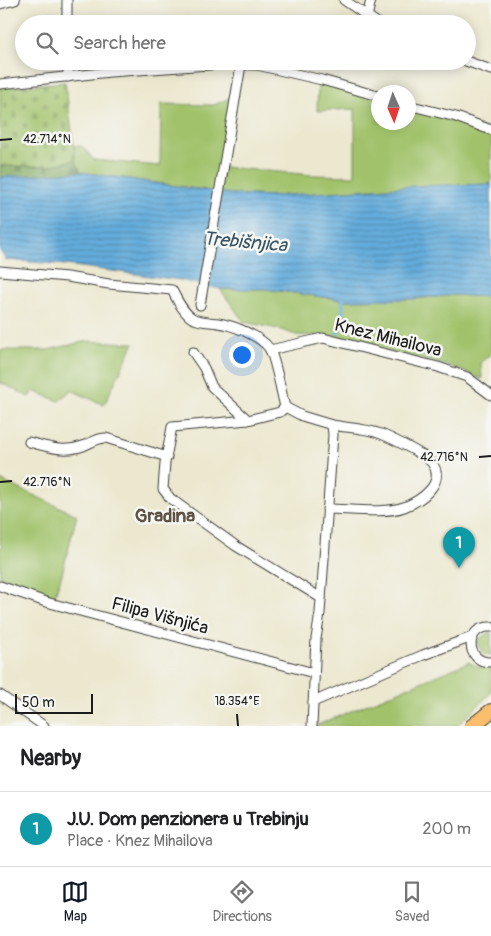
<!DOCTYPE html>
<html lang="en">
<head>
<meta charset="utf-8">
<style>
	:root { --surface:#fff; --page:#f6f6f6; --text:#202124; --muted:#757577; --line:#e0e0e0; --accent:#111827 }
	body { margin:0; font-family:Pangolin,sans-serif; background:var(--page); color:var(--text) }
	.compass { position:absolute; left:371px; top:85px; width:45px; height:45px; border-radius:50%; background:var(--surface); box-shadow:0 2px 12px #0003; rotate:177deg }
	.scale { position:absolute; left:15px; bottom:12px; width:78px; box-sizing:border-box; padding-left:5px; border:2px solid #1c1c1c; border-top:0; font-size:14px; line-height:18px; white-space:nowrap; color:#1c1c1c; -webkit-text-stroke:4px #f6f6f2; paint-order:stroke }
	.you { position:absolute; left:241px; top:354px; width:18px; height:18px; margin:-12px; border:4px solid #fff; border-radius:50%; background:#1a73e8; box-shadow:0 0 0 8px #1a73e833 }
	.badge { display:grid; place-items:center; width:32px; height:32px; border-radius:50%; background:var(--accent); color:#fff; font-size:16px; font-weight:700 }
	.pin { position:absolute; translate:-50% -41px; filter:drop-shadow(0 1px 2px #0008) }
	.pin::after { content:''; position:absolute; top:26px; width:18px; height:15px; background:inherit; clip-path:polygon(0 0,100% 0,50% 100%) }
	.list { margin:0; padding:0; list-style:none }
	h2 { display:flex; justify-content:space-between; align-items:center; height:65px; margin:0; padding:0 20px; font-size:21px }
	h2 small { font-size:16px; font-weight:400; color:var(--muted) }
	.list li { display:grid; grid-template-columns:32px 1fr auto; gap:15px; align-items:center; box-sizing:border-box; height:75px; padding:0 20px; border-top:1px solid var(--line) }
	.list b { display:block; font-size:19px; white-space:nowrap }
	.list p { margin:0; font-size:16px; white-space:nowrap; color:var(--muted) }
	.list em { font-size:16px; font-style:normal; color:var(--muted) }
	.icon { flex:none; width:28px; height:28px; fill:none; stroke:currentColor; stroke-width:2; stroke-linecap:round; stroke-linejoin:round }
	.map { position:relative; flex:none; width:491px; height:726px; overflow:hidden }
	.search { position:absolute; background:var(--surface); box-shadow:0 2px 12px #0003; left:15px; right:15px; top:15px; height:55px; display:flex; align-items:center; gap:12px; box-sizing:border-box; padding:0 18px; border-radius:28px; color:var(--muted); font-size:19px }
	.sheet { height:140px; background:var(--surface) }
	nav { display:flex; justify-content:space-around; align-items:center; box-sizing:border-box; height:70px; border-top:1px solid var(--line); background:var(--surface); font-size:14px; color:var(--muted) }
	nav a { display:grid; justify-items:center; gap:2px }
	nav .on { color:var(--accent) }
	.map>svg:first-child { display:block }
	.green { fill:#a1c26b; stroke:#5e6f44 }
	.forest { fill:url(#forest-firs); stroke:#4e623e }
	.cemetery { fill:url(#cemetery-stones); stroke:#5e6f44 }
	.water { fill:url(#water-rules); stroke:#40647c }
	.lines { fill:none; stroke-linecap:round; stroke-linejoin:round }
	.stream { stroke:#63acdb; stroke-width:3 }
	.street-casing { stroke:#3b3b37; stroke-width:11 }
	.primary-casing { stroke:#3b3b37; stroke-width:16 }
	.street { stroke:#fff; stroke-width:9 }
	.primary { stroke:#fabe6d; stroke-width:14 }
	.ticks { fill:none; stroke:#1c1c1c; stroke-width:2 }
	.labels { text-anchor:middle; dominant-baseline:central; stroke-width:5; stroke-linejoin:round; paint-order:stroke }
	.street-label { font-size:18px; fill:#1c1c1c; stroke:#f6f6f2 }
	.water-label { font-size:19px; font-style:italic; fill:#385668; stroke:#f6f6f2 }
	.neighbourhood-label { font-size:19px; font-weight:bold; fill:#5d5244; stroke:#f6f6f2 }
	.ticks-label { font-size:12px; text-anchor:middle; fill:#1c1c1c; stroke:#f6f6f2; stroke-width:5; stroke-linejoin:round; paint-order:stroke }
</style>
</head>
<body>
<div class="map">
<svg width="491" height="726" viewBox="0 0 491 726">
	<defs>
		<pattern id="forest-firs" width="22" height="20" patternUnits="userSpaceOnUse" patternTransform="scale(1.25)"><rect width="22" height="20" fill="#80a85f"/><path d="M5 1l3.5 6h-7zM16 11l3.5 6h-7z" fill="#68884e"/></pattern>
		<pattern id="cemetery-stones" width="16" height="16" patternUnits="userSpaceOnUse" patternTransform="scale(1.25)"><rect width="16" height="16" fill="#a1c26b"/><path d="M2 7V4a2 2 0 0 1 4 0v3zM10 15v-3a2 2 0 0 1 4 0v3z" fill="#8aa65c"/></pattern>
		<pattern id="water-rules" width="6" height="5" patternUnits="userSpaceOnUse" patternTransform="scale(1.25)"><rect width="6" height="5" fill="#63acdb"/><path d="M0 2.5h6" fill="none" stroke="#518bb1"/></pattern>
	</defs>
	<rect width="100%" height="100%" fill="#f6f6f2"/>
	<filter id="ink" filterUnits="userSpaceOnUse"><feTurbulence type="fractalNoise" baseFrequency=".02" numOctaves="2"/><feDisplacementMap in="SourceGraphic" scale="10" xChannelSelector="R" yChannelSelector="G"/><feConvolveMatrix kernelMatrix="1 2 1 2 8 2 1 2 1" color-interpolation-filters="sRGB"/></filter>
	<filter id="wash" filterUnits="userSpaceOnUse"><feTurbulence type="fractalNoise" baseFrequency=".0096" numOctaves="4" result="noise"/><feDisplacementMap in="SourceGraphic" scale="20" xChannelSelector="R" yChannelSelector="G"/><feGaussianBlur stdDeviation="1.12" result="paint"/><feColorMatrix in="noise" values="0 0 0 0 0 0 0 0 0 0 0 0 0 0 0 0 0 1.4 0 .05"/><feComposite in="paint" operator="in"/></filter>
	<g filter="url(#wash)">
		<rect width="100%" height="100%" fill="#ece8d0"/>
		<g class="green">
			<polygon points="318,82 378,97 378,122 408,122 409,105 491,130 491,184 417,186 274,196 231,194 81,172 75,160 74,146 82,146 94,160 160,166 161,104 214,105 232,97 222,167 313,175 355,176 355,109 317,111"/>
			<polygon points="220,289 266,289 343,300 412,299 455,295 491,297 491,354 481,362 482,379 453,367 327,336 296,335 278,329 244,322"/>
			<polygon points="87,341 134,343 104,405 71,390 59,401 33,391 29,397 2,383 0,385 0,350 48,350"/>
			<polygon points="0,480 77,515 62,574 54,598 0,577 0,551 2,545 0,544"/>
			<polygon points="488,633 491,633 491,655 484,654 478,646 479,639"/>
			<path d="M 469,662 C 477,667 482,669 491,666 L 491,693 L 457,726 L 315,726 Z"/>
		</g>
		<polygon class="forest" points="75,160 81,172 0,177 0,166 46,166"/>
		<polygon class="cemetery" points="65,82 74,146 75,160 46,166 0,166 0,88"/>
		<polygon class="water" points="81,172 231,194 274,196 417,186 491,184 491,297 455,295 412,299 343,300 266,289 220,289 180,280 58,264 6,260 0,251 0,177"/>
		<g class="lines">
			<polyline class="stream" points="337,334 343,322 343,300"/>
		</g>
	</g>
	<g filter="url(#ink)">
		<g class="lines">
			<g class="street-casing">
				<g id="street">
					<polyline points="67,0 67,24"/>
					<polyline points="344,0 379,24"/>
					<polyline points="0,4 15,0"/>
					<polyline points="367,17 371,0"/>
					<polyline points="68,61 68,77"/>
					<polyline points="466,61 491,70"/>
					<polyline points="0,84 110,72 223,64 257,65 322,80 378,96"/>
					<polyline points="408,105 456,117 491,130"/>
					<path d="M 0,271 L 67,277 L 109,284 L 172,290 C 177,300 183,312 192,318 C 199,322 211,322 218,323 C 233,325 260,336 269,348 C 275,357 282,396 285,407 L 302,416 L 332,425 L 333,435 L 320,613 L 316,639 L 312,726"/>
					<polyline points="200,305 241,65"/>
					<polyline points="270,350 323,338 438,367 467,377 491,395"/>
					<polyline points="193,352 204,368 212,387 248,420"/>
					<polyline points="285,407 280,412 248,420 172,427 165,463 163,489 171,499 236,546 321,598"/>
					<path d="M 29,442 C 48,447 64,453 83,446 C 91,443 97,438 106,438 L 167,457"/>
					<path d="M 327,509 C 348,509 386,514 404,507 C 420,501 447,483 432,463 C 426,455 391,438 381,434 C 366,428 348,428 332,425"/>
					<polyline points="0,586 46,602 314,673"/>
					<path d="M 491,627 C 465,625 464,663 491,662"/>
					<polyline points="0,695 44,726"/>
					<polyline points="313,702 423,655 472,637"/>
				</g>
			</g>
			<g class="primary-casing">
				<polyline id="primary" points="472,726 491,711"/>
			</g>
			<use href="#street" class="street"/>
			<use href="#primary" class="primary"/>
		</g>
	</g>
	<path class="ticks" d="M 0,140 L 12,139M 479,457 L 491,456M 0,482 L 12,481M 237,714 L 238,726"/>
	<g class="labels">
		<g class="street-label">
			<text transform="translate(388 338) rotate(14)">Knez Mihailova</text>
			<text transform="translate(160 616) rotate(15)">Filipa Višnjića</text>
		</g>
		<g class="water-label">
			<text transform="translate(245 242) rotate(5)">Trebišnjica</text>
		</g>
		<g class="neighbourhood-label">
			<text x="165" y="516">Gradina</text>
		</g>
	</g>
	<g class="ticks-label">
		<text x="47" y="143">42.714°N</text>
		<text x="444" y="461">42.716°N</text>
		<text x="47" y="486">42.716°N</text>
		<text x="237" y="705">18.354°E</text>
	</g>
</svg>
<svg class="compass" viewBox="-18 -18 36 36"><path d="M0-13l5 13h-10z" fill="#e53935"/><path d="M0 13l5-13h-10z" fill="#757577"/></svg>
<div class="scale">50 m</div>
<div class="you"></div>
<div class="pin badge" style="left:459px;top:568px;background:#0f9aa8">1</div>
<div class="search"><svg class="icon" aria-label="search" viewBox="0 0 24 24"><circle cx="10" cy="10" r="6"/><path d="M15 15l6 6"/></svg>Search here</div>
</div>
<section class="sheet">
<h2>Nearby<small></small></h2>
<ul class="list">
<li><span class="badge" style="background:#0f9aa8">1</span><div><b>J.U. Dom penzionera u Trebinju</b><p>Place · Knez Mihailova</p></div><em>200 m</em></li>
</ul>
</section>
<nav>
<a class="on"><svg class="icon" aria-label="map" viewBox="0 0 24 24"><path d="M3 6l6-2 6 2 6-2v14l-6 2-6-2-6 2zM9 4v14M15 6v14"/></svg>Map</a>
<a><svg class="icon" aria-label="directions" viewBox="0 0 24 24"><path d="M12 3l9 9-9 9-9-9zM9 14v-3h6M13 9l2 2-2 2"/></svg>Directions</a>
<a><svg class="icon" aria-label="saved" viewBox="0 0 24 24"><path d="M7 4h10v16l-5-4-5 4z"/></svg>Saved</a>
</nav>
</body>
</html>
